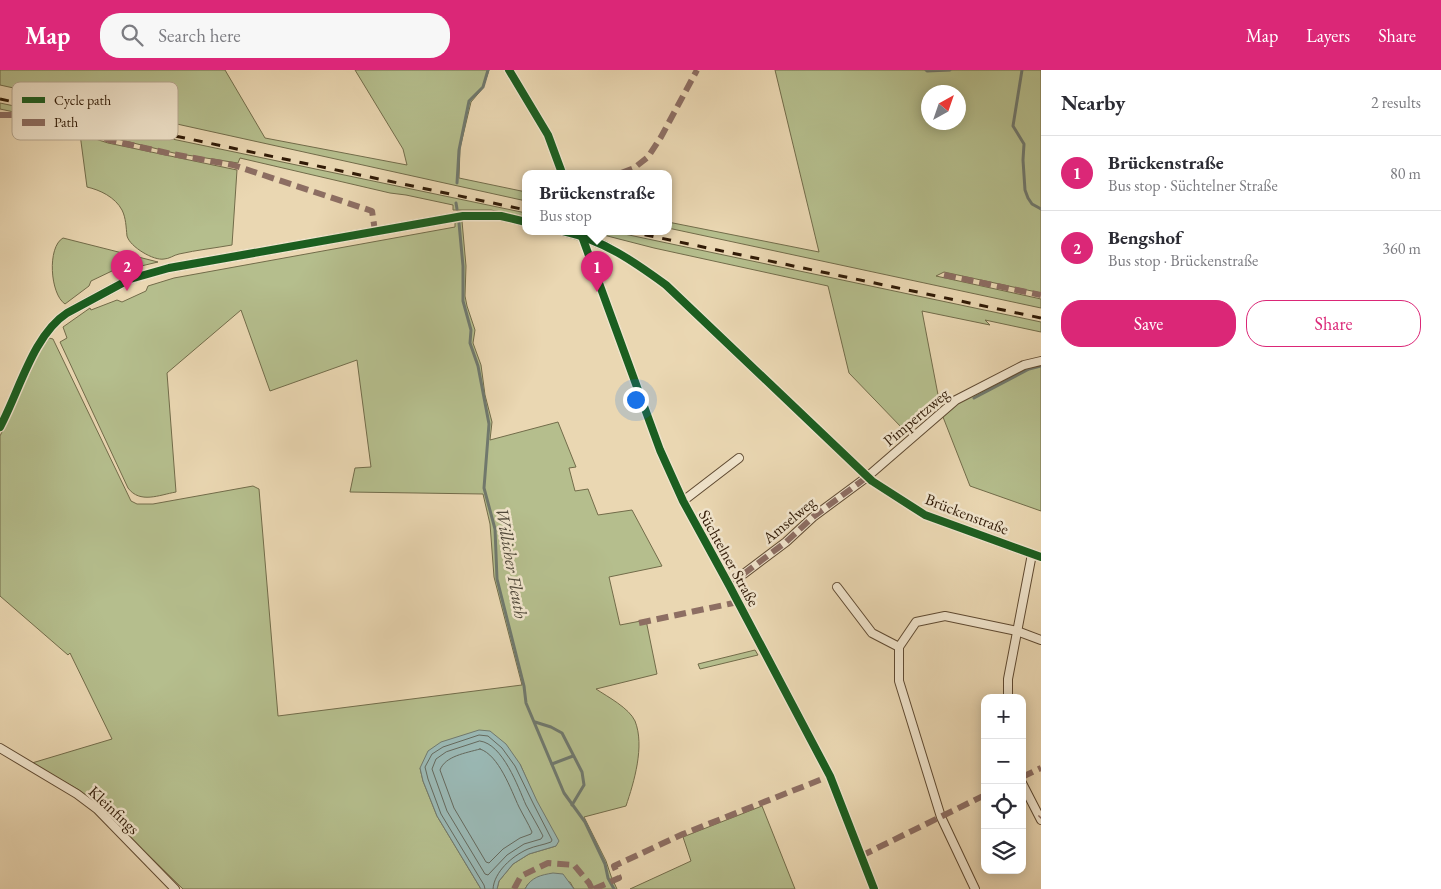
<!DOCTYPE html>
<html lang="en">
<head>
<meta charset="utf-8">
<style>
	:root { --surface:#fff; --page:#f7f7f7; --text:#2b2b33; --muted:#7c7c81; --line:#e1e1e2; --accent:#db2777 }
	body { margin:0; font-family:"EB Garamond",serif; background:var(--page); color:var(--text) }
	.controls { position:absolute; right:15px; bottom:15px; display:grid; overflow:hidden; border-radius:10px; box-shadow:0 2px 12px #0003 }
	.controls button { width:45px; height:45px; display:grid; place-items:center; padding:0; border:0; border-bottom:1px solid var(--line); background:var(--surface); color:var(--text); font:25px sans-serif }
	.compass { position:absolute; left:921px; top:15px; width:45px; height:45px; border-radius:50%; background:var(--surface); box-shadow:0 2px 12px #0003; rotate:40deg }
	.you { position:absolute; left:635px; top:329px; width:18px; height:18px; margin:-12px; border:4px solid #fff; border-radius:50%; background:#1a73e8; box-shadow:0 0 0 8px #1a73e833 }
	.badge { display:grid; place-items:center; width:32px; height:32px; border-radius:50%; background:var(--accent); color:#fff; font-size:16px; font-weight:700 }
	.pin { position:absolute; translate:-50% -41px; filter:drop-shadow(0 1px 2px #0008) }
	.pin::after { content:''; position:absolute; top:26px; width:18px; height:15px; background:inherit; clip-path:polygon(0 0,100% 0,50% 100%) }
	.popup { position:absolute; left:522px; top:100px; width:150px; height:65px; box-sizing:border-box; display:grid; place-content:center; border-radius:10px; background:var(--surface); filter:drop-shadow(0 1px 4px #0005); font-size:16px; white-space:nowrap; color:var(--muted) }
	.popup b { font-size:19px; color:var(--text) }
	.popup::after { content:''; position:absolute; left:50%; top:100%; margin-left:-10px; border:10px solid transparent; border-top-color:var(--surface) }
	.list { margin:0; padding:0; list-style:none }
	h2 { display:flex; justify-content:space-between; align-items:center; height:65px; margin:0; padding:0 20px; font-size:21px }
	h2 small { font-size:16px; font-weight:400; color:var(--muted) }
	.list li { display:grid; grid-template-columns:32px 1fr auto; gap:15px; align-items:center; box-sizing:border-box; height:75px; padding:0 20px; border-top:1px solid var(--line) }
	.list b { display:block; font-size:19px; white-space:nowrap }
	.list p { margin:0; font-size:16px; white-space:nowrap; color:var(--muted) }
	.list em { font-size:16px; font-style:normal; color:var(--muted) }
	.actions { display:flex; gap:10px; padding:15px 20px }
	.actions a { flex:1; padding:11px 0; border:1px solid var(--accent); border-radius:20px; text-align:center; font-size:18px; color:var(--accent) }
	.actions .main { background:var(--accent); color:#fff }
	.icon { flex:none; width:28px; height:28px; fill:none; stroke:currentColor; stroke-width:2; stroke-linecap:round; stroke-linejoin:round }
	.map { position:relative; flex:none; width:1041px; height:819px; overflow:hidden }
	header { display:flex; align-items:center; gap:30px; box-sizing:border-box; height:70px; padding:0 25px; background:var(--accent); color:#fff }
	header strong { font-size:24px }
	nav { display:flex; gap:28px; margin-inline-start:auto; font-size:18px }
	.search { width:350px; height:45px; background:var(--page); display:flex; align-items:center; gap:12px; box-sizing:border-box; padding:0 18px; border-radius:20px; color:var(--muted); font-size:19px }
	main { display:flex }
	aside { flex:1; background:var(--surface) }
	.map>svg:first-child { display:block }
	.green { fill:#b5be8d; stroke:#726c4a; fill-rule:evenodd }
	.water { fill:#9ab8b4; stroke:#70796e }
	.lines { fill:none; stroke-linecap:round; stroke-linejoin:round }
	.shore { stroke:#65695d; stroke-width:1 }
	.stream { stroke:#70796e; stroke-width:3 }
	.street-casing { stroke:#5e4931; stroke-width:10 }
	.street { stroke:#f1e5cd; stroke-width:8 }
	.rail { stroke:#301a06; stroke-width:3; stroke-dasharray:9 9; stroke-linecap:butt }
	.quiet { stroke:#8d6e63; stroke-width:6; stroke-dasharray:12 6; stroke-linecap:butt }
	.cycleway-casing { stroke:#f1e5cd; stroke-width:11 }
	.cycleway { stroke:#1b5e20; stroke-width:8 }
	.labels { text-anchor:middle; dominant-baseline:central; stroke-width:5; stroke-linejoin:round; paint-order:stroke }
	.street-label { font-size:16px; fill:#301a06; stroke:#f1e5cd }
	.water-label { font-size:18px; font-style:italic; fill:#50493a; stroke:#f1e5cd }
	.key { fill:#f1e5cd; stroke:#b7a891; stroke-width:1 }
	.key-label { font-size:14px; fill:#301a06 }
</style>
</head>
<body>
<header>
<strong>Map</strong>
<div class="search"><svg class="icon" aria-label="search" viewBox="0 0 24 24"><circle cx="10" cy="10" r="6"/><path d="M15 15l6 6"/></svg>Search here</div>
<nav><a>Map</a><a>Layers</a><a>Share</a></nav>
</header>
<main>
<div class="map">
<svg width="1041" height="819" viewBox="0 0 1041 819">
	<rect width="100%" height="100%" fill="#ead7b2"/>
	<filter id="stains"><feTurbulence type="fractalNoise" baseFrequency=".004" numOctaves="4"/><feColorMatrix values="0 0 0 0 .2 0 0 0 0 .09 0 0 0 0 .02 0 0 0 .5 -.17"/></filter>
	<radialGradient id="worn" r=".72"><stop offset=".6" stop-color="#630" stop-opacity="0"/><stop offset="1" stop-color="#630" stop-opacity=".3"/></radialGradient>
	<g class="green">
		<polygon points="0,0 225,0 265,68 407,95 403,79 355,0 489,0 483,18 471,32 460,78 459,108 526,122 526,131 0,15"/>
		<path d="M 775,0 L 1041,0 L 1041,223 L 944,202 L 936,206 L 1041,229 L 1041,238 L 668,158 L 668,152 L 819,182 ZM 958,22 L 958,52 L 928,52 L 928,22 Z"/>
		<polygon points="0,33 526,143 526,147 491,140 453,140 453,135 406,125 390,123 240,88 238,93 174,83 113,68 79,56 0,39"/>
		<path d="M 80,64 L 108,73 L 237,100 L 232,175 C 215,178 197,180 179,184 C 174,185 169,189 164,189 C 154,191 130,177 127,166 C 126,157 126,148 122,140 C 115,127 100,120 87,117 Z"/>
		<path d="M 462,151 L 466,196 L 465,226 L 467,236 L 475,260 L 473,273 L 481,295 L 485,325 L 492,352 L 490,370 L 558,352 L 576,397 L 569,398 L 575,421 L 588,419 L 598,445 L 632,440 L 662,496 L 609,507 L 620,555 L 646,550 L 657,604 L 596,619 C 608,627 629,638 635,651 C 645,676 634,712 626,736 L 584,747 L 606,791 L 611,806 L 617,819 L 574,819 L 570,812 L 528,814 L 525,819 L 497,819 L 499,811 L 513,794 L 529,784 L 556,776 L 520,694 L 420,698 L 423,711 L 437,746 L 481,819 L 183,819 L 98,736 L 79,720 L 32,693 L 112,669 L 70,583 L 68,585 L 0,526 L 0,366 L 39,283 L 49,268 L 53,269 L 131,431 L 137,434 L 153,434 L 253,416 L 259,419 L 278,646 L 522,615 L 494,507 L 490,454 L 483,424 L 350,422 L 355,398 L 371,397 L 357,290 L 270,321 L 241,240 L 167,303 L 176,422 C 159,425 140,434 128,418 L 60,272 L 67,268 L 63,257 L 90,238 L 91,240 L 117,230 L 122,232 L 146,221 L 148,216 L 174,208 L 455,157 L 455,152 Z"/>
		<polygon points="588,161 610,161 1041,252 1041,262 985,250 990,255 922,241 939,330 902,358 849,303 828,216 654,178"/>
		<path d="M 63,168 L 158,192 L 120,201 L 114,200 L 91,211 L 89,216 L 65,234 C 50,224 47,177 63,168 Z"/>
		<polygon points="1041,294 1041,441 970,416 943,347 958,333 1028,297"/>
		<polygon points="755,580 758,585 700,599 698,594"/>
		<polygon points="762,736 795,819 630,819 691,791 683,767"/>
	</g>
	<g class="water">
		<polygon points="479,660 490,661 506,674 520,694 537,731 559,771 556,776 529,784 513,794 499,811 497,819 481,819 437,746 423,711 420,698 428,681 441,672"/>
		<path d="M 553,803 L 563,804 L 574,819 L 525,819 C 531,807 541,805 553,803 Z"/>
	</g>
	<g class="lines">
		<g class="shore">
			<path d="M 480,671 C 503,674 518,717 526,735 C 532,746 538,756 543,766 L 541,769 L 524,774 L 507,785 L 488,805 L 485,804 L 447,741 L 432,699 L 436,689 L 446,682 Z"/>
			<path d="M 480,679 C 499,685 511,720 519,737 C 523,745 528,753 532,762 L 531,764 L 520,768 L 503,779 L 489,793 L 486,792 L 454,738 L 440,700 C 445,686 466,683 480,679 Z"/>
			<path d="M 485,819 L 484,815 L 441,744 L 428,709 L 425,697 L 432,684 L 443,677 L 479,665 L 488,666 L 502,678 L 515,696 L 533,733 L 552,770 L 551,772 C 543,775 535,776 528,779 C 512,786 494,802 493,819"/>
		</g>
		<g class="stream">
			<polyline points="926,0 927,1 950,0"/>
			<polyline points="1022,0 1013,56 1024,74 1023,90 1025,120 1028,128 1032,134 1041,139"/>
			<polyline points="457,113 459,80 469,31 483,17 488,0"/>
			<polyline points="456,133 457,139"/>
			<polyline points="459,153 463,196 463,231 471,260 470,273 478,296 489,354 484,418 495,459 497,509 524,616 526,633 564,723 585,752 605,794 608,808 614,819"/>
			<polyline points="974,328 1029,299 1041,296"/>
			<polyline points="535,652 551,657 562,663 582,702 584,715 572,735"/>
			<polyline points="552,694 573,686"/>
		</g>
		<g class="street-casing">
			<g id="street">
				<polyline points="509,0 548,65 562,103"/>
				<path d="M 563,161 C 603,170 633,191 666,215 L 872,411 L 925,445 L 1041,487"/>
				<polyline points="580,161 660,380 683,431 729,515 830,706 874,819"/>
				<path d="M 0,357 C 19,322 33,265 67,243 L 130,209 L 169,198 L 463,146 L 501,146 L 526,152"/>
				<polyline points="683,431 739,388"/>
				<polyline points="729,515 786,472 813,447 867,407 956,330 1024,295 1041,291"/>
				<polyline points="837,517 872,563 899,577"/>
				<polyline points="1008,628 1008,609 1032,484"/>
				<polyline points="0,678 77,724 97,739 175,819"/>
				<polyline points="1022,713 1041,750"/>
				<polyline points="975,819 941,747 899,611 899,577 916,552 945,546 1017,561 1041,570"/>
			</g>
		</g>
		<use href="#street" class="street"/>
		<g class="rail">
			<polyline points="0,29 526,140"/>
			<polyline points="627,161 1041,248"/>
		</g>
		<g class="quiet">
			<polyline points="0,45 14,45 78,59 109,70 172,84 233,95 372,141 375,161"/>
			<polyline points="621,103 634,98 648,87 661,67 697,0"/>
			<polyline points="944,205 1041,225"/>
			<polyline points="729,515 786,472 813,447 867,407"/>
			<polyline points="639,553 738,532"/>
			<polyline points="1022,707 1041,698"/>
			<polyline points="1040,748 1041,747"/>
			<polyline points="861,786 985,725"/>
			<polyline points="514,819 521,806 548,793 574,795 589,813 592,819"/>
			<polyline points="594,819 619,808 614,796 683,764 830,706"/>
		</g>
		<g class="cycleway-casing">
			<g id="cycleway">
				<polyline points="509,0 548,65 562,103"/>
				<path d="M 563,161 C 603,170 633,191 666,215 L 872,411 L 925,445 L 1041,487"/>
				<polyline points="580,161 660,380 683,431 729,515 830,706 874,819"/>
				<path d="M 0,357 C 19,322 33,265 67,243 L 130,209 L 169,198 L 463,146 L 501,146 L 526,152"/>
			</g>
		</g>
		<use href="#cycleway" class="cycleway"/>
	</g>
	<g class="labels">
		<g class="street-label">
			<text transform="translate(916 347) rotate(-40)">Pimpertzweg</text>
			<text transform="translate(967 444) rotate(21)">Brückenstraße</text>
			<text transform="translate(789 450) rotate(-40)">Amselweg</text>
			<text transform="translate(729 488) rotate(61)">Süchtelner Straße</text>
			<text transform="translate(114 740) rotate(43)">Kleinfings</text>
		</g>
		<g class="water-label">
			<text transform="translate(512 493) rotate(80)">Willicher Fleuth</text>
		</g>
	</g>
	<rect x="12" y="12" width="166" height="58" rx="8" class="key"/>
	<rect x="22" y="27" width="23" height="6" fill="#1b5e20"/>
	<rect x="22" y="49" width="23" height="7" fill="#8d6e63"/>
	<g class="key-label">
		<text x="54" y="35">Cycle path</text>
		<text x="54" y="57">Path</text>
	</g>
	<rect width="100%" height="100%" filter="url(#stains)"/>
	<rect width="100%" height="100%" fill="url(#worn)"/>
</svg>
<div class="controls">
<button>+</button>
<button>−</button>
<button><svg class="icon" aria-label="locate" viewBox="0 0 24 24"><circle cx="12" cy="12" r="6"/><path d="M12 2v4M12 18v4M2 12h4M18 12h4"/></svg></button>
<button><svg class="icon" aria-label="layers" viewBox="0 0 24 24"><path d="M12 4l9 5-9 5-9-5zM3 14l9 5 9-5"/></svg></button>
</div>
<svg class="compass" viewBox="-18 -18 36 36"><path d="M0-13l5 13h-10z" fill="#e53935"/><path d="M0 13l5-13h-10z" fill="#7c7c81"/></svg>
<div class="you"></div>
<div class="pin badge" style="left:597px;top:222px">1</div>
<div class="popup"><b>Brückenstraße</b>Bus stop</div>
<div class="pin badge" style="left:127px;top:221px">2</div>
</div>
<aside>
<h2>Nearby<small>2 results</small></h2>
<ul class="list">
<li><span class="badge">1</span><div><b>Brückenstraße</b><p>Bus stop · Süchtelner Straße</p></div><em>80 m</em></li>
<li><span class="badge">2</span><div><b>Bengshof</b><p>Bus stop · Brückenstraße</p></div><em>360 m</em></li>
</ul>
<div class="actions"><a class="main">Save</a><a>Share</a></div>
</aside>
</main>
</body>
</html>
